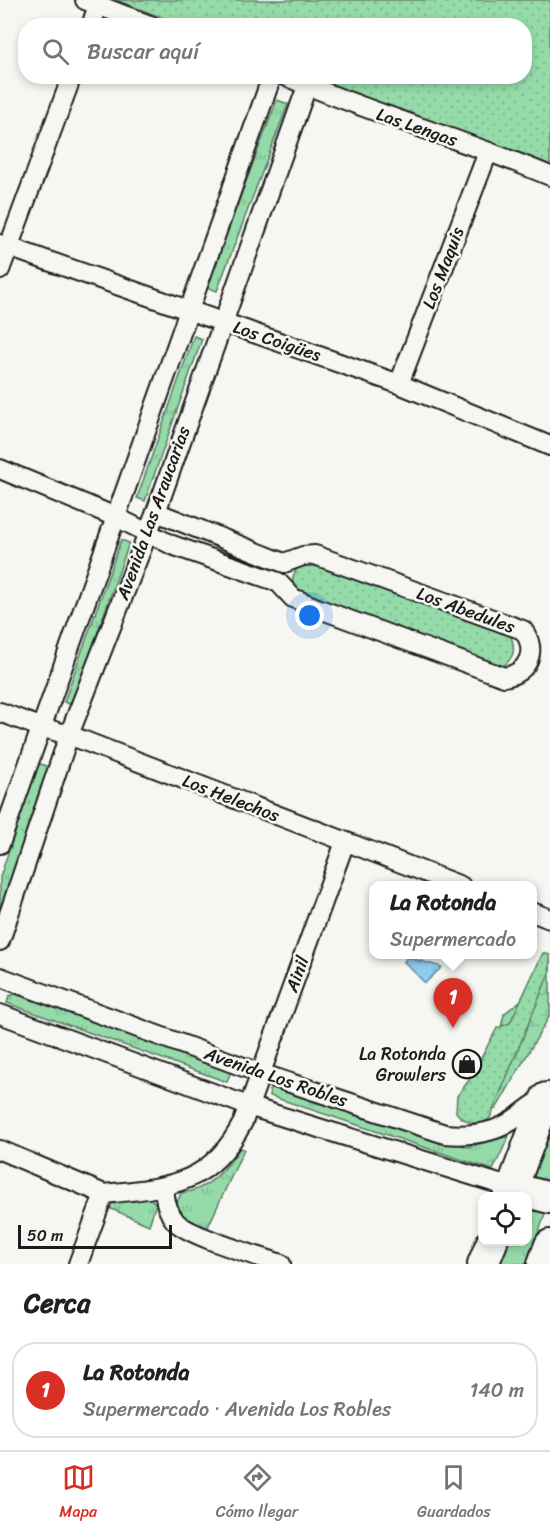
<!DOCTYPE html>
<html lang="es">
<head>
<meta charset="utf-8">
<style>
	:root { --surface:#fff; --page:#f6f6f6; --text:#202124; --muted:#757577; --line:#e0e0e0; --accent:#d93025 }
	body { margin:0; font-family:Sriracha,sans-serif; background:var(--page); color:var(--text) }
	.controls { position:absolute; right:18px; bottom:18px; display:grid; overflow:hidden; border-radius:12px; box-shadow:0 3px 9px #0003 }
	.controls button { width:54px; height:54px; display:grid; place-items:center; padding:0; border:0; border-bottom:2px solid var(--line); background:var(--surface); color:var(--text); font:30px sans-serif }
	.scale { position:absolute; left:18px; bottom:15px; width:154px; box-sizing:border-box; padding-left:6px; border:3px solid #1c1c1c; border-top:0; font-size:16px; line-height:21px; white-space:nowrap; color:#1c1c1c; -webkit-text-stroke:4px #f6f6f2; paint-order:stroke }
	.you { position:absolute; left:310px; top:616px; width:21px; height:21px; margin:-15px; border:4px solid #fff; border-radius:50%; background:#1a73e8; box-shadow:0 0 0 9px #1a73e833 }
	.badge { display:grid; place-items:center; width:39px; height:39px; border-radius:50%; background:var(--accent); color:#fff; font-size:20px; font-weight:700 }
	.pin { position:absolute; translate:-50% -50px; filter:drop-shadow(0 2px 3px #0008) }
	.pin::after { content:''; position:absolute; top:32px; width:21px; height:18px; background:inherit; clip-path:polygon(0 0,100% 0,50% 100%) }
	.popup { position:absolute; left:369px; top:881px; width:168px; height:78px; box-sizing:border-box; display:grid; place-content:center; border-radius:12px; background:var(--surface); filter:drop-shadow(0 2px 4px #0005); font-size:20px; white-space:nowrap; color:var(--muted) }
	.popup b { font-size:22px; color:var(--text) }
	.popup::after { content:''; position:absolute; left:50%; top:100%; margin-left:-12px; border:12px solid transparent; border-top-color:var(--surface) }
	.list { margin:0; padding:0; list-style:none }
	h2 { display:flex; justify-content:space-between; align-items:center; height:78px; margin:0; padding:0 24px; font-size:26px }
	h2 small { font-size:20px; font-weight:400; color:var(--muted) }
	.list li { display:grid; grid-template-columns:39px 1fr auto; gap:18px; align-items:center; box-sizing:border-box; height:96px; margin:0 12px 12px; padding:0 12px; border:2px solid var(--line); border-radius:24px }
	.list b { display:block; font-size:22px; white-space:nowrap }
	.list p { margin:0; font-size:20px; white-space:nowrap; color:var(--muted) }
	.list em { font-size:20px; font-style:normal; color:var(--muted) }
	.icon { flex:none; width:33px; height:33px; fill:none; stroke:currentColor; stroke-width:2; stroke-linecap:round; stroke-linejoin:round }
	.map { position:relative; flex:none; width:550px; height:1264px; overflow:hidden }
	.search { position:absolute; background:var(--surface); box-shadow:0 3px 9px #0003; left:18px; right:18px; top:18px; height:66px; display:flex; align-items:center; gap:15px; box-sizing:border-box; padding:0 21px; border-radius:24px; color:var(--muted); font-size:22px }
	.sheet { height:186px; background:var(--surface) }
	nav { display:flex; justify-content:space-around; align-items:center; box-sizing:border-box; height:84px; border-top:2px solid var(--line); background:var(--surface); font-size:16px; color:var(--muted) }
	nav a { display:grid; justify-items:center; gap:3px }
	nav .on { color:var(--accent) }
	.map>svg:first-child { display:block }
	.grass { fill:url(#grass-tufts); stroke:#587c62; stroke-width:1.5 }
	.wetland { fill:url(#wetland-marsh); stroke:#587c62; stroke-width:1.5 }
	.park { fill:url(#park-dots); stroke:#587c62; stroke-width:1.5 }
	.water { fill:url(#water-ripples); stroke:#60869a; stroke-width:1.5 }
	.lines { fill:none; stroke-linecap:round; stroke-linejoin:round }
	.street-casing { stroke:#1c1c1c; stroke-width:22 }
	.primary-casing { stroke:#1c1c1c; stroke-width:34 }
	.street { stroke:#f6f6f2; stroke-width:18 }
	.primary { stroke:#f6f6f2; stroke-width:30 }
	.labels { text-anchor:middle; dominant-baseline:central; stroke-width:5; stroke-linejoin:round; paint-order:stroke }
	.street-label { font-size:18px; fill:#1c1c1c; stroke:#f6f6f2 }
	.poi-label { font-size:18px; fill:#1c1c1c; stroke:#f6f6f2; text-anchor:end }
</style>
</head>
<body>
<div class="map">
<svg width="550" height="1264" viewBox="0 0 550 1264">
	<defs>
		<pattern id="grass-tufts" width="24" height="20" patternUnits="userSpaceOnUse" patternTransform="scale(1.5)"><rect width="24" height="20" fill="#95dba9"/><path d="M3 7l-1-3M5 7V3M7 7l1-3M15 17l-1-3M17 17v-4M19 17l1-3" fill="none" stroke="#80bb91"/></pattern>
		<pattern id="wetland-marsh" width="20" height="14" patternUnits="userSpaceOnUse" patternTransform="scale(1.5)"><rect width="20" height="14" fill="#95dba9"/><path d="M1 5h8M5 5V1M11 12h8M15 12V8" fill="none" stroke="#80bb91"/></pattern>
		<pattern id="park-dots" width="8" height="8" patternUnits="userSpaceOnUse" patternTransform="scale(1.5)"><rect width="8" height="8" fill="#95dba9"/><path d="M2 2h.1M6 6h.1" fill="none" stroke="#80bb91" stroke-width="1.8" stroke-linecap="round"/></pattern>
		<pattern id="water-ripples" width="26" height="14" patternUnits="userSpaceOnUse" patternTransform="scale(1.5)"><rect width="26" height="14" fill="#8dccee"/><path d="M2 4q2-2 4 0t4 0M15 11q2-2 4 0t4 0" fill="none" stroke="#79afcc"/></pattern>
	</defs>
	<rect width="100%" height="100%" fill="#f6f6f2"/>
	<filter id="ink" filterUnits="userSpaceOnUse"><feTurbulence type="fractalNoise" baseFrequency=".0167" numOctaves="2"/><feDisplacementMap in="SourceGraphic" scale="12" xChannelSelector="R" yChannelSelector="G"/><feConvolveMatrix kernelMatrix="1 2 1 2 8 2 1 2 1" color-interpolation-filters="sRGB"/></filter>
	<g filter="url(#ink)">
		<g class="grass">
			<polygon points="277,100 288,104 217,291 206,287"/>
			<polygon points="194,336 202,339 145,501 137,498"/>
			<polygon points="121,540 129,543 72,705 64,702"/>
			<polygon points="38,763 49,767 0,914 0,877"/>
			<polygon points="15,994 231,1071 227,1082 7,1003 9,996"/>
			<polygon points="274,1086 468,1147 509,1136 493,1170 270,1096 269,1090"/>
			<polygon points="550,1126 550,1186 526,1178"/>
			<path d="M 240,1148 L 244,1149 L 207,1229 L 189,1223 L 180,1217 L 177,1203 L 181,1193 C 208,1191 226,1169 240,1148 Z"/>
			<polygon points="147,1195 156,1204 149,1225 111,1209 108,1205 115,1199"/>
			<polygon points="528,1210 546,1212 527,1264 497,1264 505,1242 528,1242"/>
		</g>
		<polygon class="wetland" points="550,962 550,1015 496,1109 484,1110 504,1014 520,1001"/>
		<g class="park">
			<polygon points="116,0 550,0 550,166 310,77 524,76 524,26 181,25"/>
			<path d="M 308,563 L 511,636 C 516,651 514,658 501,668 L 295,593 C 291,582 292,575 299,565 Z"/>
			<polygon points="543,953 550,955 550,971 490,1118 483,1123 472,1123 461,1118 456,1112 457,1096 470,1079 497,1028 510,1023"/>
		</g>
		<polygon class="water" points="407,957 442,967 425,983 404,962"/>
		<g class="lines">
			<g class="street-casing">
				<g id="street">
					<polyline points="85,0 152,26"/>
					<polyline points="91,26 98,5"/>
					<path d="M 285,76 C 372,114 463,139 550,176"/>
					<polyline points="0,244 399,384 550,446"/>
					<polyline points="0,270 72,76"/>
					<polyline points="399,384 488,152"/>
					<path d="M 0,469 L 116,517 L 172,545 L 278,582 L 293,598 L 317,608 L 504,677 C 529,673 538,650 523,630 L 315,555 L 303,556 L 284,563 L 156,512"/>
					<polyline points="0,712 40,727 69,735 461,886"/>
					<polyline points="0,844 272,76"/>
					<polyline points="532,912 550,919"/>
					<polyline points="0,941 69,735 156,512 307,86"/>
					<path d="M 0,977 L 260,1073 L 445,1134 C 467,1136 491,1134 510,1122 C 523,1114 531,1104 546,1098"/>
					<polyline points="0,1014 248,1106 512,1188"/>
					<polyline points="0,1150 104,1194"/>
					<path d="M 164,1187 C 165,1200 167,1212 176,1222 C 191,1237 258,1256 281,1264"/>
					<path d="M 78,1264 L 104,1194 C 169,1187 210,1186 243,1122 L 345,842"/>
				</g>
			</g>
			<g class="primary-casing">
				<g id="primary">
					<polyline points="512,1188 550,1198"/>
					<polyline points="509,1196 546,1098 550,1098"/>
					<polyline points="483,1264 492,1242"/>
					<polyline points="543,1264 550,1245"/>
				</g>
			</g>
			<use href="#street" class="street"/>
			<use href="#primary" class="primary"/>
		</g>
	</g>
	<defs>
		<g id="shop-ring" transform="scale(1.5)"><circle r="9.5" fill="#f6f6f2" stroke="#1c1c1c" stroke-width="1.5"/><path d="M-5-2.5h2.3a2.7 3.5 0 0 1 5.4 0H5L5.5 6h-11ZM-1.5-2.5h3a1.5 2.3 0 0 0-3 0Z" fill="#1c1c1c"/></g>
	</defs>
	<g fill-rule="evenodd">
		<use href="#shop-ring" x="467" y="1064"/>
	</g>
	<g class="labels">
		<g class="street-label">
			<text transform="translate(417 127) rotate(19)">Las Lengas</text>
			<text transform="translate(443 268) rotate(-69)">Los Maquis</text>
			<text transform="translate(277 341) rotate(19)">Los Coigües</text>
			<text transform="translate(153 513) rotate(-70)">Avenida Las Araucarias</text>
			<text transform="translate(466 610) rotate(20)">Los Abedules</text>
			<text transform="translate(231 798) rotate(21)">Los Helechos</text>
			<text transform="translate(297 974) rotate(-70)">Ainil</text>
			<text transform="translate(276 1077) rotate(19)">Avenida Los Robles</text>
		</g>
		<g class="poi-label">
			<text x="446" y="1054">La Rotonda<tspan x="446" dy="21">Growlers</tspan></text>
		</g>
	</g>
</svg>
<div class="controls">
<button><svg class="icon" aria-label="locate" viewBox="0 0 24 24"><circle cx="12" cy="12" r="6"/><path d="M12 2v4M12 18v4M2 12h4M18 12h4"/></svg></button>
</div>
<div class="scale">50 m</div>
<div class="you"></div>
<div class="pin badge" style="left:453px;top:1028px">1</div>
<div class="popup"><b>La Rotonda</b>Supermercado</div>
<div class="search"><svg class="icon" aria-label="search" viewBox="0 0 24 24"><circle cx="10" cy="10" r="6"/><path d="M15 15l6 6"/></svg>Buscar aquí</div>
</div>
<section class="sheet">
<h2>Cerca<small></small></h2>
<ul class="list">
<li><span class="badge">1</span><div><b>La Rotonda</b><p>Supermercado · Avenida Los Robles</p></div><em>140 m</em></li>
</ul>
</section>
<nav>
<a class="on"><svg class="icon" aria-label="map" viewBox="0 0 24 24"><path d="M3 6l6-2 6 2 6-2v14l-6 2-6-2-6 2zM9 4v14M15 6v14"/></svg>Mapa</a>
<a><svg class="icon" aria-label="directions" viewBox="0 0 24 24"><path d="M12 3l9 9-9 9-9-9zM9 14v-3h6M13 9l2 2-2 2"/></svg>Cómo llegar</a>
<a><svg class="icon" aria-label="saved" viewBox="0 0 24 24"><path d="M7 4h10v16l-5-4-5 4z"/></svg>Guardados</a>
</nav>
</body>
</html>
